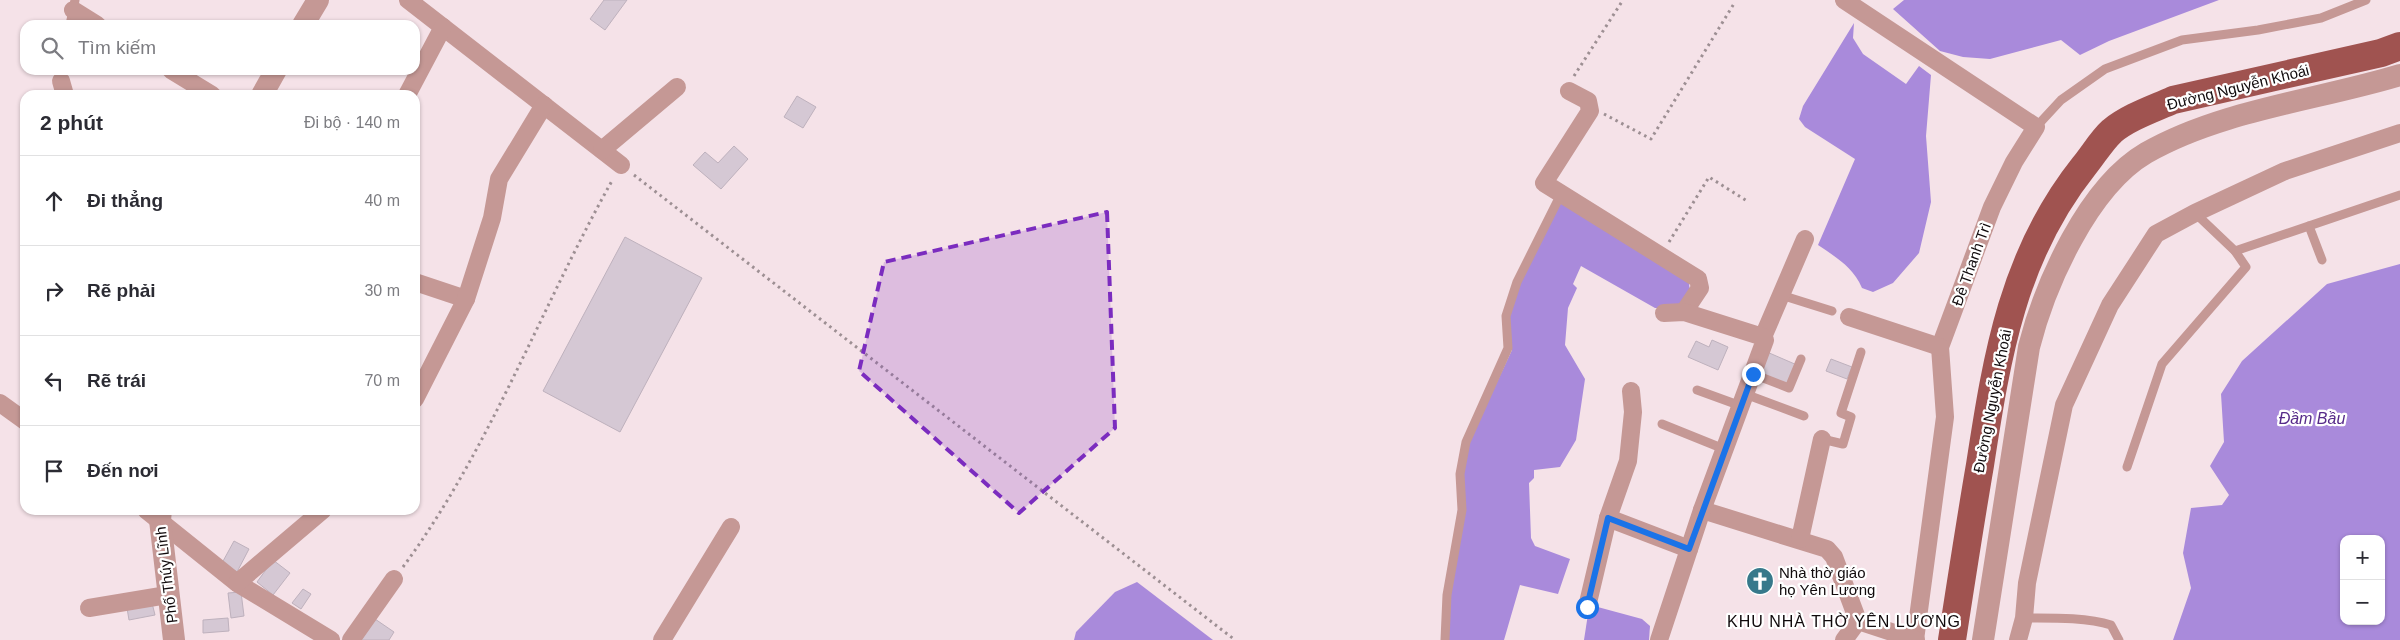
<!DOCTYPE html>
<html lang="vi">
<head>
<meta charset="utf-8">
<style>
	:root { --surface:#fff; --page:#f2f2f3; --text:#2b2b33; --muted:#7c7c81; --line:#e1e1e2 }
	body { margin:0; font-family:Helvetica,sans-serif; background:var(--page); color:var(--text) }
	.controls { position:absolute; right:15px; bottom:15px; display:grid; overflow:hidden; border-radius:10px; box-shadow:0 1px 4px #0004 }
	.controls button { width:45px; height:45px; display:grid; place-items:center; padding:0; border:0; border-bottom:1px solid var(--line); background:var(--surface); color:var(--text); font:25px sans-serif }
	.stop { position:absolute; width:15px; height:15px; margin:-11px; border:4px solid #1a73e8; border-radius:50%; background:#fff }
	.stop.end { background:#1a73e8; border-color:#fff; box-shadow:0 1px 5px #0008 }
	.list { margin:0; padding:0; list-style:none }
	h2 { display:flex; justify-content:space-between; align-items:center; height:65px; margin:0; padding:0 20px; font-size:21px }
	h2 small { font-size:16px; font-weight:400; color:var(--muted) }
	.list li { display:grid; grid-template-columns:32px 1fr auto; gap:15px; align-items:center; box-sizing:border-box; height:90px; padding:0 20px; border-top:1px solid var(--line) }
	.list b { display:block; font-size:19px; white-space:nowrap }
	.list em { font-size:16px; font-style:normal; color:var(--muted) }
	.icon { flex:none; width:28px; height:28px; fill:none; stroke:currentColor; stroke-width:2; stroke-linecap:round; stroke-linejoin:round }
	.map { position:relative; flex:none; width:2400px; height:640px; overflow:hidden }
	.search { position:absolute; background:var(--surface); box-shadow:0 1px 4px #0004; left:20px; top:20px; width:400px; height:55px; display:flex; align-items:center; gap:12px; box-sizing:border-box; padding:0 18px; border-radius:15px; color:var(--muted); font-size:19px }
	.panel { position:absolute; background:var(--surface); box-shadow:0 1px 4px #0004; left:20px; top:90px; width:400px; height:425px; border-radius:15px }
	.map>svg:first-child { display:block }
	.water { fill:#a98adb; fill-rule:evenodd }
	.building { fill:#d5c8d4; stroke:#beb1bd }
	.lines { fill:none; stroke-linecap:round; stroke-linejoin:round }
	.path { stroke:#9d8f93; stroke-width:3; stroke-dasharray:2.5 4; stroke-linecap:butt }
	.service { stroke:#c59895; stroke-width:9 }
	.minor { stroke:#c59895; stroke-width:18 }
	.tertiary { stroke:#c59895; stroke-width:22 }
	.primary { stroke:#a05350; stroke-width:28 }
	.route { stroke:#1a73e8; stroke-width:6 }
	.marked { fill:#7b2cbf; fill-opacity:0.2; stroke:#7b2cbf; stroke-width:4; stroke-dasharray:10 6; stroke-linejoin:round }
	.labels { text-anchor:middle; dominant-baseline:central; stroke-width:4.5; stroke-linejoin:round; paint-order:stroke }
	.street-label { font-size:15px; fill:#100a0c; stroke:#fff }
	.poi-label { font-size:15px; fill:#100a0c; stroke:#fff; text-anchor:start }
	.water-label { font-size:16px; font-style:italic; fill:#562a89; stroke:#fff }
	.neighbourhood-label { font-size:16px; letter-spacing:1px; fill:#100a0c; stroke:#fff }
</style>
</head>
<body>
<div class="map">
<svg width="2400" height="640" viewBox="0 0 2400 640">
	<rect width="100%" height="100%" fill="#f5e2e8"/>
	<g class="water">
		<polygon points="1904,0 2219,0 2109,41 2080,55 2061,40 1990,59 1963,57 1940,51 1893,9"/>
		<path d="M 1854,23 L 1853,38 L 1863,54 L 1906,84 L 1919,66 L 1931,75 L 1926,136 L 1931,202 L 1919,253 L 1893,283 L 1873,292 L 1862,288 C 1853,267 1837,258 1818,245 L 1855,159 L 1805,127 L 1799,119 L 1803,106 Z"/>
		<polygon points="1567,202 1688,277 1690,291 1681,305 1672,308 1655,308 1581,266 1573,284 1577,288 1568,308 1565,345 1585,379 1576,440 1560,467 1534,470 1534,478 1529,483 1531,538 1535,546 1570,559 1558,594 1520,585 1504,640 1448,640 1449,592 1462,472 1469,442 1512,350 1509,312 1536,245 1558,205"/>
		<path d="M 2400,264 L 2400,640 L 2173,640 L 2191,588 L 2183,553 L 2191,508 L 2222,505 L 2229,495 L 2210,466 L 2224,442 L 2221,394 L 2242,361 L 2327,284 ZM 2344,539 L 2381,539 L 2381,621 L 2344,621 Z"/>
		<polygon points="1137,582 1213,640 1074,640 1076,632 1115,592"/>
		<polygon points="1594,606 1642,619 1650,626 1649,640 1584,640 1588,614"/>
	</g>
	<g class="building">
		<polygon points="604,0 627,0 605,30 590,19"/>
		<polygon points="797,96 816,107 803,128 784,117"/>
		<polygon points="734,146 748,159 721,189 693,165 705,152 718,163"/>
		<polygon points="625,237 702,278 620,432 543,391"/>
		<polygon points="1712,340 1728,347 1718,370 1688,357 1696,341 1709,347"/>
		<polygon points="1767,352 1797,365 1787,386 1758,373"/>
		<polygon points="1831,359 1852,367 1847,379 1826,371"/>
		<polygon points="234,541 249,549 237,572 222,563"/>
		<polygon points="273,560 290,573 273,595 257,582"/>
		<polygon points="303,589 311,594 301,609 292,603"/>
		<polygon points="241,592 244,616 231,618 228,593"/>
		<polygon points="152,603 155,615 129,620 127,608"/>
		<polygon points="228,618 229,631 203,633 203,620"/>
		<polygon points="375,619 394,632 389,640 361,640"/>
	</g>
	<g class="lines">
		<g class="path">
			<polyline points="1574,76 1623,0"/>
			<polyline points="1604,114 1651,139 1735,2"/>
			<polyline points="634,175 1235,640"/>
			<polyline points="1669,242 1709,177 1747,201"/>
			<path d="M 403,567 C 490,449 541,307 613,179"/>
		</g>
		<g class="service">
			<polyline points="70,25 75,0"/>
			<polyline points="2036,127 2061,100 2105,69 2182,40 2258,30 2321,18 2366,0"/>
			<polyline points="2309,226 2322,260"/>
			<polyline points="2235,251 2400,195"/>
			<polyline points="1781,295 1832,311"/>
			<polyline points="1753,374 1789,388 1801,359"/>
			<polyline points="1697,390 1741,406"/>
			<polyline points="1745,394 1804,416"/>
			<polyline points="1662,424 1724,449"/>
			<polyline points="1822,439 1843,444 1851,417 1841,413 1861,352"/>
			<polyline points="2127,467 2162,364 2246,267 2235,251 2195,213"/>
			<path d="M 2024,618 C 2050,618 2087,617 2111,625 L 2119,640"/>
			<polyline points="1445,640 1447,595 1462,510 1460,474 1466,442 1508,348 1506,316 1517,282 1561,194"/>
		</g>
		<g class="minor">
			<polyline points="408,0 621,165"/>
			<polyline points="1844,0 2036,127 2014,162 1992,207 1940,347 1945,417 1915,640"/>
			<polyline points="73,10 97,25"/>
			<polyline points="171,70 212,95"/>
			<polyline points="61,81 65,95"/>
			<polyline points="1569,91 1588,101 1590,111 1544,183 1698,279 1700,288 1684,312"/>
			<polyline points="407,95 443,27"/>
			<polyline points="602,150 677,87"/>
			<polyline points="415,282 466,299"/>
			<polyline points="1849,317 1940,347"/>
			<polyline points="1763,337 1805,239"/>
			<polyline points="415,399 466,299 492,218 499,179 544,105"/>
			<polyline points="0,403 25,421"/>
			<polyline points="146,510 237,583 331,640"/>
			<polyline points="1702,510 1827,549 1834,557 1858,621 1916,640"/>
			<polyline points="1608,518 1689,549"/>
			<polyline points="1800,539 1822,439"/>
			<polyline points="237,583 323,510"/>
			<polyline points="1587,607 1608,518 1628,461 1633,412 1631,391"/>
			<polyline points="89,608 167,595"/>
			<polyline points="351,640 394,579"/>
			<polyline points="662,640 731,527"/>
			<polyline points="1659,640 1702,510 1765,340 1763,337 1684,312 1664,313"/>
			<polyline points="1844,640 1858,621"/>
			<polyline points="2018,640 2024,618 2027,583 2064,405 2110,305 2156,234 2195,213 2285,171 2400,133"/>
		</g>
		<g class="tertiary">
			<polyline points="303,25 318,0"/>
			<polyline points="262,95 276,70"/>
			<polyline points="161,510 160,520 174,640"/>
			<path d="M 1983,640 L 2029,347 C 2045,284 2088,187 2146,153 C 2221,110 2318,100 2400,75"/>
		</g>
		<path class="primary" d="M 1952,640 C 1961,582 1970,523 1980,465 C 1997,355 2013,255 2084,166 C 2093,155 2102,140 2112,131 C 2129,117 2153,109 2173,100 L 2381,53 L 2400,46"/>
	</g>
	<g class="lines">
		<polyline class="route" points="1587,607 1608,518 1689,549 1753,374"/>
	</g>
	<path class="marked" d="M 1107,212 L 1115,428 L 1019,513 L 859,371 L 884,262 Z"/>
	<defs>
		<g id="church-disc" transform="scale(1.4375)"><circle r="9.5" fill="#37798b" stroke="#fff"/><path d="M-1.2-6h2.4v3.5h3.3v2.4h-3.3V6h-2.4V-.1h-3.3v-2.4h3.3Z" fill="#fff"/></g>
	</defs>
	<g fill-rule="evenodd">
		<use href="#church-disc" x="1760" y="581"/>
	</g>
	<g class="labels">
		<g class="street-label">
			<text transform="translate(2238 87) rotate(-14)">Đường Nguyễn Khoái</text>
			<text transform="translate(1971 264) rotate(-70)">Đê Thanh Trì</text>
			<text transform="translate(1992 401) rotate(-79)">Đường Nguyễn Khoái</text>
			<text transform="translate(166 575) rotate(-97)">Phố Thúy Lĩnh</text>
		</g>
		<g class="poi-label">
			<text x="1779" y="572">Nhà thờ giáo<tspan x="1779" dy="17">họ Yên Lương</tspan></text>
		</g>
		<g class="water-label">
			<text x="2312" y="418">Đầm Bầu</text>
		</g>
		<g class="neighbourhood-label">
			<text x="1844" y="621">KHU NHÀ THỜ YÊN LƯƠNG</text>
		</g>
	</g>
</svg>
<div class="controls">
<button>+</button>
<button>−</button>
</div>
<div class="stop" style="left:1587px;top:607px"></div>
<div class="stop end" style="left:1753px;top:374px"></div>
<div class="search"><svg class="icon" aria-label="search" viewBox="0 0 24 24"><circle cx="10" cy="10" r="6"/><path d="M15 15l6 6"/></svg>Tìm kiếm</div>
<section class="panel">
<h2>2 phút<small>Đi bộ · 140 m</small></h2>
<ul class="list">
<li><svg class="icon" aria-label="ahead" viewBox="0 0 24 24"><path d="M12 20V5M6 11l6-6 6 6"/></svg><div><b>Đi thẳng</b></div><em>40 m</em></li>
<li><svg class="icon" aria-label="right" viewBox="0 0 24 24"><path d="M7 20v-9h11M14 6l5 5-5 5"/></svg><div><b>Rẽ phải</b></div><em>30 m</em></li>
<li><svg class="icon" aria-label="left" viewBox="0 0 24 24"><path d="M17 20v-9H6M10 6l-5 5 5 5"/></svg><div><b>Rẽ trái</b></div><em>70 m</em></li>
<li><svg class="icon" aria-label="arrive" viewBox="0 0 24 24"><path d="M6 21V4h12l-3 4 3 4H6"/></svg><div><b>Đến nơi</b></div></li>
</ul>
</section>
</div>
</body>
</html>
